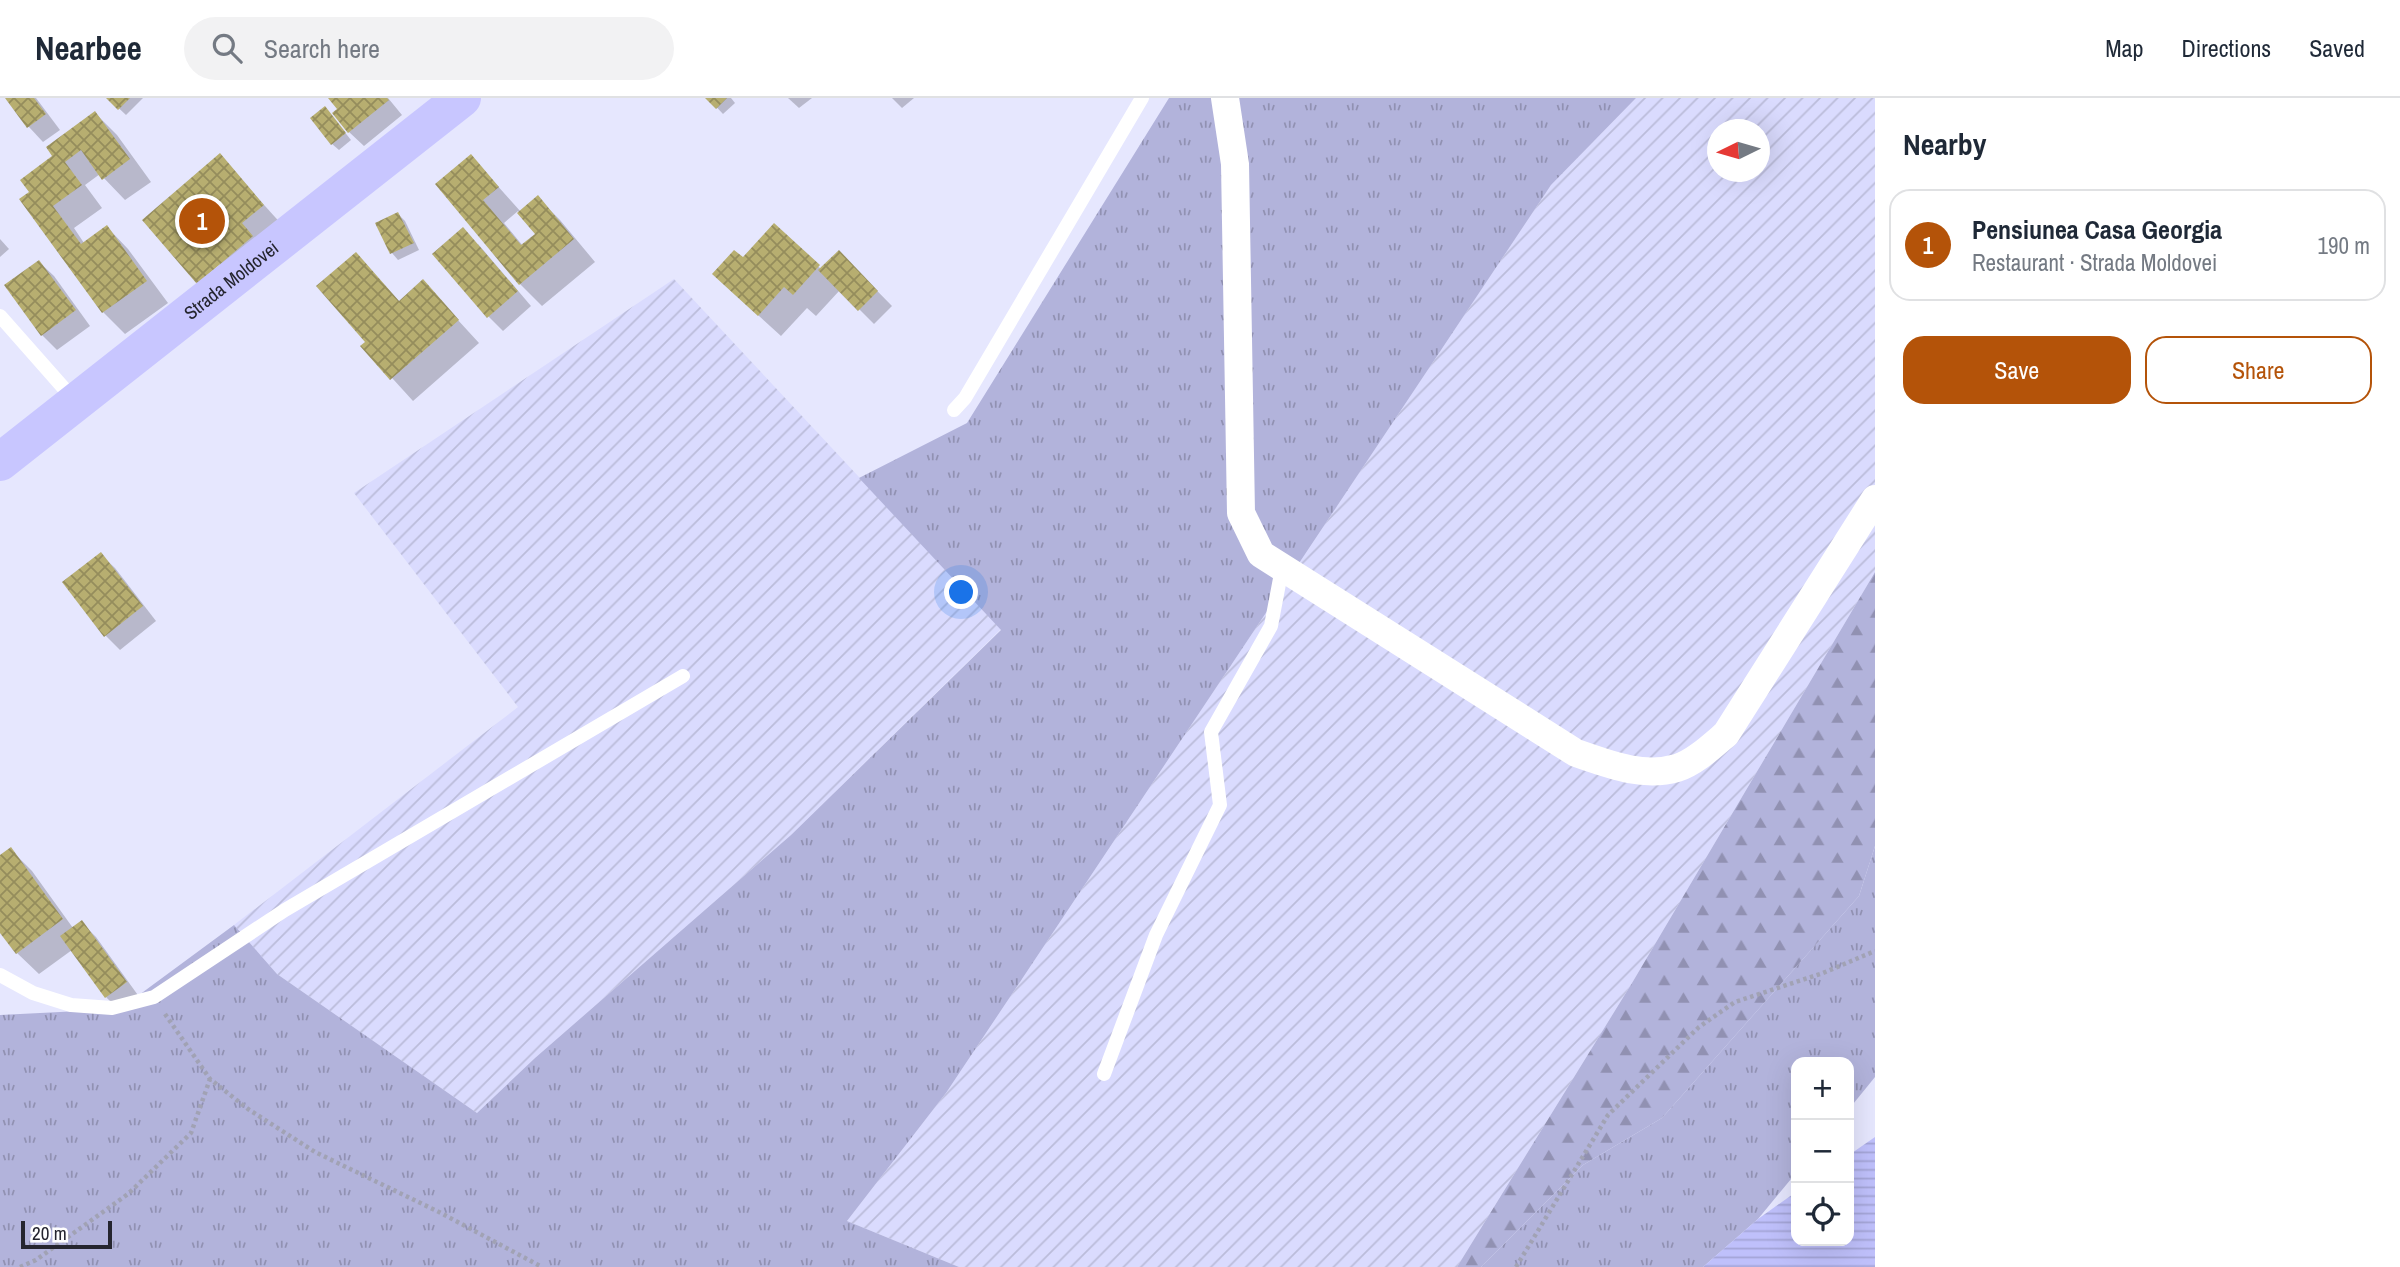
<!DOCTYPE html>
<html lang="en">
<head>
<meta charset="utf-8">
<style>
	:root { --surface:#fff; --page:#f2f2f3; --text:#1f2937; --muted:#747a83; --line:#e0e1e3; --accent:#b45309 }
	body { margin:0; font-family:"Archivo Narrow",sans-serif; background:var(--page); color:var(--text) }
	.controls { position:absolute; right:21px; bottom:21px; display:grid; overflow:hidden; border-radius:14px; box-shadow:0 7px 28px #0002 }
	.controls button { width:63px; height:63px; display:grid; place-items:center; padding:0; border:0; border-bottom:2px solid var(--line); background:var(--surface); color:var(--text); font:35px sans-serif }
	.compass { position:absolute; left:1707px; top:21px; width:63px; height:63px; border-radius:50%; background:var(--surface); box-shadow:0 7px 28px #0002; rotate:265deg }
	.scale { position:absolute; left:21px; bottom:18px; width:91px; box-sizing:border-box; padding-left:7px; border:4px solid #25252f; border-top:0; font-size:19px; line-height:24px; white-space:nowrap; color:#25252f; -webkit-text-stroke:5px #fff; paint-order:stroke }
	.you { position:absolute; left:962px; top:495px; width:24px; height:24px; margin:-18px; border:5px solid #fff; border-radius:50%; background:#1a73e8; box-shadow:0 0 0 10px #1a73e833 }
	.badge { display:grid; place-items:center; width:46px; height:46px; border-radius:50%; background:var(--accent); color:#fff; font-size:23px; font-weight:700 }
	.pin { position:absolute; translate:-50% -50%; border:4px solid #fff; box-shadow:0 2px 7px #0006 }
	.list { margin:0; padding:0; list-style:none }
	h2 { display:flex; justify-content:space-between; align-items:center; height:91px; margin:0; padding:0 28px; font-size:30px }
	h2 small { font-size:23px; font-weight:400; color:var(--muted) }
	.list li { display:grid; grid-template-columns:46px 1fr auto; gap:21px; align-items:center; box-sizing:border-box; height:112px; margin:0 14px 14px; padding:0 14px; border:2px solid var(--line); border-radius:21px }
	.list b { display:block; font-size:26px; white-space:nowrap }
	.list p { margin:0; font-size:23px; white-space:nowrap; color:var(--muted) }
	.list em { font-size:23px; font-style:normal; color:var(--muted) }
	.actions { display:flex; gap:14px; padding:21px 28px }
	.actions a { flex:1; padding:16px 0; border:2px solid var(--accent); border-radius:21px; text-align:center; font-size:24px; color:var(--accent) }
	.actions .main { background:var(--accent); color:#fff }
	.icon { flex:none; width:38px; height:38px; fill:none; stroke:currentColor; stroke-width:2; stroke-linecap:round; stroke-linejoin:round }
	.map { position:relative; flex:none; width:1875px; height:1169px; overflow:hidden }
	header { display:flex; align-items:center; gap:42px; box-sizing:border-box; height:98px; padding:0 35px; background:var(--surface); border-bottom:2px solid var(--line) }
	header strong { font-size:33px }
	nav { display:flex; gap:38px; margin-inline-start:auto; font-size:24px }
	.search { width:490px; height:63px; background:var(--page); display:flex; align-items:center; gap:18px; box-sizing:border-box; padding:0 24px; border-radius:38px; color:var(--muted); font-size:26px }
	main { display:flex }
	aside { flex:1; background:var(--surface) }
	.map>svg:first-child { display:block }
	.industrial { fill:url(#industrial-furrows); fill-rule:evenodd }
	.grass { fill:url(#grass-tufts) }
	.forest { fill:url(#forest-firs) }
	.water { fill:url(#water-rules) }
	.shadow { fill:#0003; fill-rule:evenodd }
	.building { fill:url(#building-cross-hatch) }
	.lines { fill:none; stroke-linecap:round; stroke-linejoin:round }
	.path { stroke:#a1a2b4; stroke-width:4.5; stroke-dasharray:3.5 3.5; stroke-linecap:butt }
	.lane { stroke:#fff; stroke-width:14 }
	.street { stroke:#fff; stroke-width:28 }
	.primary { stroke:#c8c6ff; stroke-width:38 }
	.labels { text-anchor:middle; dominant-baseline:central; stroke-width:5; stroke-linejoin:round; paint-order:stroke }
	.street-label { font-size:19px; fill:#25252f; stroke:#fff }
</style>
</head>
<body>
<header>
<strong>Nearbee</strong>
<div class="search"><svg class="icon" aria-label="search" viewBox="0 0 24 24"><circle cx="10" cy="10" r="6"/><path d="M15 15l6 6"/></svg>Search here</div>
<nav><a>Map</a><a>Directions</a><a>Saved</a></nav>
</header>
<main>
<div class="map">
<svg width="1875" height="1169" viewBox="0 0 1875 1169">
	<defs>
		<pattern id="industrial-furrows" width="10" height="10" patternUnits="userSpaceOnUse" patternTransform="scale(1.75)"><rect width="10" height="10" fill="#dadbfe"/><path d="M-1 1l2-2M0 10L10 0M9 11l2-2" fill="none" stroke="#bbbcda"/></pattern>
		<pattern id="grass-tufts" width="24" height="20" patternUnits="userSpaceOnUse" patternTransform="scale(1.75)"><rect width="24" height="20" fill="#b2b3db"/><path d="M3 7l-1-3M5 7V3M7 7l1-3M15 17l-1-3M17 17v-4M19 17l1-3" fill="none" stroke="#9191b2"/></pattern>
		<pattern id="forest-firs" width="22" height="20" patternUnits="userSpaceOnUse" patternTransform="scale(1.75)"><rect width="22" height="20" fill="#b2b3db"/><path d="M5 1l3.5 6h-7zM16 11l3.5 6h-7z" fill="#9191b2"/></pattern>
		<pattern id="water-rules" width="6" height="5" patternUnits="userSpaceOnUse" patternTransform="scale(1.75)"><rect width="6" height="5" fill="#bfc0fb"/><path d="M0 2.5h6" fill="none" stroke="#a4a5d7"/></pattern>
		<pattern id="building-cross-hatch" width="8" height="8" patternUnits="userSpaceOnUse" patternTransform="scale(1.75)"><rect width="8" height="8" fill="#b7ae70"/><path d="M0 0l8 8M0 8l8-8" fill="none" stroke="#958d5c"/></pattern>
	</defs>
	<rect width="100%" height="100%" fill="#e6e7fe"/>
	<g class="industrial">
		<path d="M 1636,0 L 1875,0 L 1875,474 L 1632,885 L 1457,1169 L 959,1169 L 847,1123 L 946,995 L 1551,87 ZM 1717,32 L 1759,32 L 1759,74 L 1717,74 Z"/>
		<polygon points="674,181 1001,531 791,737 535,960 477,1015 277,876 234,827 518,609 354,395"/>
	</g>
	<g class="grass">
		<polygon points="1169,0 1636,0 1551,87 946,995 847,1123 959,1169 0,1169 0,917 120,911 234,827 277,876 477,1015 535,960 791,737 1001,532 859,380 967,325"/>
		<polygon points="1875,748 1875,979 1849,1011 1849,964 1796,964 1796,1075 1758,1121 1703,1169 1481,1169 1583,1067 1662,1020 1859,798"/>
	</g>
	<polygon class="forest" points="1875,474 1875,748 1859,798 1662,1020 1583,1067 1481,1169 1457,1169 1632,885"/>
	<polygon class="water" points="1875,1039 1875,1169 1703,1169 1758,1121 1796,1094 1796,1143 1849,1143 1849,1057"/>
	<g class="shadow">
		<polygon points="7,0 36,0 60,32 43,44 29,29"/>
		<polygon points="108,0 143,0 126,17"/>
		<polygon points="330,0 388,0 402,17 364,48 349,34 340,12"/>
		<polygon points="708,0 731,0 735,5 723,16"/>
		<polygon points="788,0 812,0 799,10"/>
		<polygon points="892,0 914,0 902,10"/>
		<polygon points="95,15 117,37 151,84 125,102 100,76 85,87 102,110 74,130 84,145 107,129 128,151 168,205 125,236 103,214 21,102 31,94 54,58"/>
		<polygon points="331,17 351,42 339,52 332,46"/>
		<polygon points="220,58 284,129 220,207"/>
		<path d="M 471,58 L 521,114 L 538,100 L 560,122 L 595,164 L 542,208 L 520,186 L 438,86 ZM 518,113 L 537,136 L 523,148 L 504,125 Z"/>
		<polygon points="398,116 405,123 419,152 398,162 392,155"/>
		<polygon points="774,128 821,171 839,154 892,208 874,226 840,192 816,218 807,210 781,238 736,197 743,162"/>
		<polygon points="0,141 9,151 0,159"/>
		<polygon points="478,146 531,208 503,233 488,218"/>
		<polygon points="356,156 400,204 423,184 479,245 413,303 363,248 367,244"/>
		<polygon points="39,164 54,178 90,228 57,252 42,237"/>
		<polygon points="100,456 115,470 156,523 120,552 105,537"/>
		<polygon points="11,752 32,773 73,830 81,824 96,839 140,900 121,914 106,899 72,852 39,876 17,855 0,832 0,759"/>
	</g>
	<g class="building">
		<polygon points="5,0 34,0 46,16 27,30"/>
		<polygon points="106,0 130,0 118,12"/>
		<polygon points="328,0 387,0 389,2 348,35 332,15 337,11"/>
		<polygon points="705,0 727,0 716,11"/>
		<polygon points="325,8 346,35 331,47 310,20"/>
		<polygon points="95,13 130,61 102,82 81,52 65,64 82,87 53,108 81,146 107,127 147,183 102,215 19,101 29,94 20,82 52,58 46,49"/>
		<polygon points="220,55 264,107 242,125 253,138 197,186 142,122"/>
		<polygon points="471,56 499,89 483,102 521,147 535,136 517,115 538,97 574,141 519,187 435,86"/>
		<polygon points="398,114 414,145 390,156 375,125"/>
		<polygon points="774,125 820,167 793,197 784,189 758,218 712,176 734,152 743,159"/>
		<polygon points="463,129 518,193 487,220 432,156"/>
		<polygon points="839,152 878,193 858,213 818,172"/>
		<polygon points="356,154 399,203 423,181 459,222 390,282 360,248 365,244 316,188"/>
		<polygon points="39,162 76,212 41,238 4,187"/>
		<polygon points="101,454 143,508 104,539 62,484"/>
		<polygon points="11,749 63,821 16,856 0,835 0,757"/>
		<polygon points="82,822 127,884 105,900 60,838"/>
	</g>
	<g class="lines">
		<g class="path">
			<polyline points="165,916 210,981 248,1011 315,1054 439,1114 542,1169"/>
			<polyline points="20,1169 36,1162 128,1096 191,1035 210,981"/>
			<polyline points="1516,1169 1608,1017 1699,929 1735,904 1823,875 1875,853"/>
		</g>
		<g class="lane">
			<polyline points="0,218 76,304"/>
			<polyline points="954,312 965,300 1142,0"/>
			<polyline points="0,877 33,895 71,907 112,910 154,899 285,812 683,578"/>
			<polyline points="1104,976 1156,837 1220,707 1211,634 1271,528 1282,470"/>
		</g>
		<path class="street" d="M 1225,0 L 1235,66 L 1241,415 L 1261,456 L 1576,655 C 1608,666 1643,680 1677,670 C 1695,664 1712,648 1726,636 L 1875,401"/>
		<path class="primary" id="s1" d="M 0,364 L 462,0"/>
	</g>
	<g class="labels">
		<g class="street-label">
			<text stroke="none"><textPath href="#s1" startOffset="294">Strada Moldovei</textPath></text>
		</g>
	</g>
</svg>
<div class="controls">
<button>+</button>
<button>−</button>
<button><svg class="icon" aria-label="locate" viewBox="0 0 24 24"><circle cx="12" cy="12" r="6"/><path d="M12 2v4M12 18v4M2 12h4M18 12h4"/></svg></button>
</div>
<svg class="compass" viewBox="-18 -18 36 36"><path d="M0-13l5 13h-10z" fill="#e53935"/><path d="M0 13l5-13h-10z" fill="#747a83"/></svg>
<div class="scale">20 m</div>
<div class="you"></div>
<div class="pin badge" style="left:202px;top:123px">1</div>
</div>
<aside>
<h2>Nearby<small></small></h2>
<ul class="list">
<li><span class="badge">1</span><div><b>Pensiunea Casa Georgia</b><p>Restaurant · Strada Moldovei</p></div><em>190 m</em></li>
</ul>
<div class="actions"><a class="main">Save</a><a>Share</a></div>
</aside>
</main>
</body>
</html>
